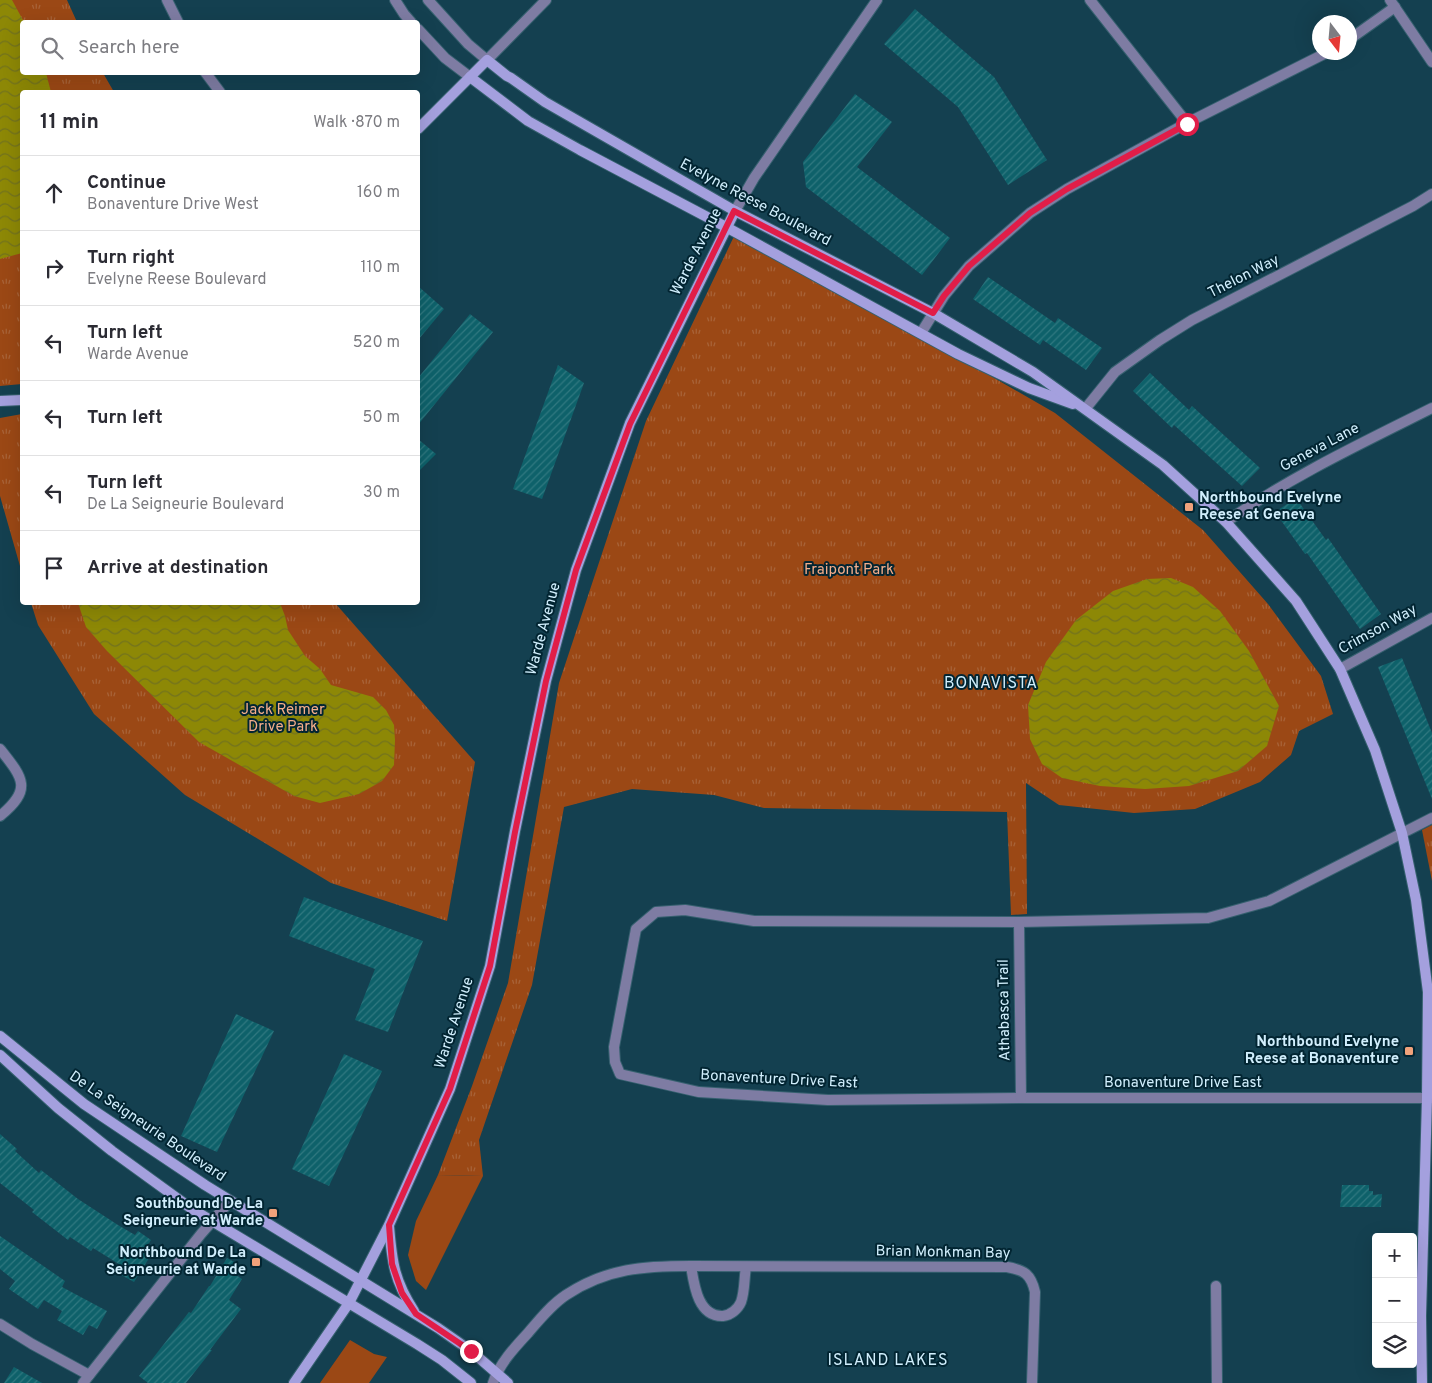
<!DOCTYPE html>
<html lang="en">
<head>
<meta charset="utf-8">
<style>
	:root { --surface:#fff; --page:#f7f7f7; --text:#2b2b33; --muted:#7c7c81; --line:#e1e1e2 }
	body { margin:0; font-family:Overpass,sans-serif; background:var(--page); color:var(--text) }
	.controls { position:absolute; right:15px; bottom:15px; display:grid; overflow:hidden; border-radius:5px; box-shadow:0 5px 20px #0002 }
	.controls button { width:45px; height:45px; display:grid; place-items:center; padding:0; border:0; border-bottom:1px solid var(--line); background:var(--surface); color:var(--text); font:25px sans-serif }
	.compass { position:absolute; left:1312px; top:15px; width:45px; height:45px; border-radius:50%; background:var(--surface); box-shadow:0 5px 20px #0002; rotate:164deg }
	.stop { position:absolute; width:15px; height:15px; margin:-11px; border:4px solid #e11d48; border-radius:50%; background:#fff }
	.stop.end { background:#e11d48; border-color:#fff; box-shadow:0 1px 5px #0008 }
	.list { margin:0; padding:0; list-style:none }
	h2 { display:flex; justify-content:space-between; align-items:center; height:65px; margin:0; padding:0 20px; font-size:21px }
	h2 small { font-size:16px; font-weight:400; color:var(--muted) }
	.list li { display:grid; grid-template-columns:32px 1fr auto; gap:15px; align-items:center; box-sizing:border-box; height:75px; padding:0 20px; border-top:1px solid var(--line) }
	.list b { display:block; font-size:19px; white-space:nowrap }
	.list p { margin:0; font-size:16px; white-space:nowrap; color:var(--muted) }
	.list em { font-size:16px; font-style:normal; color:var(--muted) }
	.icon { flex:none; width:28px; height:28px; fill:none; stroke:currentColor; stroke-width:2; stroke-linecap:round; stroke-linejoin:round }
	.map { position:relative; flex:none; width:1432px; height:1383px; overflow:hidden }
	.search { position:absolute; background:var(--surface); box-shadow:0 5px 20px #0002; left:20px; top:20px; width:400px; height:55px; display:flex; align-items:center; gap:12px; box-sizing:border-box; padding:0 18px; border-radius:5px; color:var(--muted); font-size:19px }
	.panel { position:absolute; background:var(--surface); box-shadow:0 5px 20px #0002; left:20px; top:90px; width:400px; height:515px; border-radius:5px }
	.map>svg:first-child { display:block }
	.green { fill:#9b4815 }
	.park { fill:url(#park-tufts) }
	.water { fill:url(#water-waves) }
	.building { fill:url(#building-hatch) }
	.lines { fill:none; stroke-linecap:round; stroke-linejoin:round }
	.street-casing { stroke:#36606f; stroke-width:12 }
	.secondary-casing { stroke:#36606f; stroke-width:12 }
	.street { stroke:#7e7ca3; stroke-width:10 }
	.secondary { stroke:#a4a0de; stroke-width:10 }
	.route { stroke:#e11d48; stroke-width:6 }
	.poi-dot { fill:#f0a27b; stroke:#022532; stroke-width:2 }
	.labels { text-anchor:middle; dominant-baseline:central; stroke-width:4; stroke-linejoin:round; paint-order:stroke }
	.street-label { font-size:15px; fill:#d1effd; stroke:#022532 }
	.poi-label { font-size:15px; font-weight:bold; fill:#d1effd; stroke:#022532; text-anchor:end }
	.park-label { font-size:15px; fill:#f5ae8b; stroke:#022532 }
	.neighbourhood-label { font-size:16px; letter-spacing:1px; fill:#d1effd; stroke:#022532 }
</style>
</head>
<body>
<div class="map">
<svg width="1432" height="1383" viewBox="0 0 1432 1383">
	<defs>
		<pattern id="park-tufts" width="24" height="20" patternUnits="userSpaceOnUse" patternTransform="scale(1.25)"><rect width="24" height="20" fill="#9b4815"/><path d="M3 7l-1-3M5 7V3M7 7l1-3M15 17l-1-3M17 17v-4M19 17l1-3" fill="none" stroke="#a86338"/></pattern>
		<pattern id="water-waves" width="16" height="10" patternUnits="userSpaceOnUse" patternTransform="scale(1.25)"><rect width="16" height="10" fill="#8d8806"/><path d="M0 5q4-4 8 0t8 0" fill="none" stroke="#72721e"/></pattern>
		<pattern id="building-hatch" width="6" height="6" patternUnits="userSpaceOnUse" patternTransform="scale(1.25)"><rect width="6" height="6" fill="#0e616a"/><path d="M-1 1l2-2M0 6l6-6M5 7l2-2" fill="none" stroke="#307880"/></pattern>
	</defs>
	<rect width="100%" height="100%" fill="#144050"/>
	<g class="green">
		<polygon points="438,1175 483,1176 426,1290 416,1281 408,1255 416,1221"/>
		<polygon points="350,1340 374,1354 387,1357 369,1383 320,1383"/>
	</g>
	<g class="park">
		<polygon points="0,0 67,0 77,22 22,22 22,72 103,73 114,92 22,92 22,384 0,386"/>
		<polygon points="737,230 1055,413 1203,530 1268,604 1321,676 1333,714 1299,731 1291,755 1260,782 1195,809 1134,813 1059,805 1026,783 1027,914 1011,915 1007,812 764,808 714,795 632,789 564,807 532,985 479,1140 483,1176 438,1175 472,1086 508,983 559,683 646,421"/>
		<polygon points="22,414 22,573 0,496 0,418"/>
		<polygon points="31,603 335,603 475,762 447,921 331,883 185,795 94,714 38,625"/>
		<polygon points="1432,825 1432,881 1422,830"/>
	</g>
	<g class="water">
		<polygon points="0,0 12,0 24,22 22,22 22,72 46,73 51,92 22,92 22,253 0,259"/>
		<polygon points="1171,578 1193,587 1220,611 1249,651 1279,706 1267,746 1238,771 1189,786 1145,789 1100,786 1062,778 1042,764 1030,739 1028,705 1046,662 1076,620 1113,591 1147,579"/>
		<polygon points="78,603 280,603 285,616 288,630 305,656 320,669 331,685 373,697 386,710 394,725 395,740 394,765 382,781 359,794 320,803 294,796 199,742 107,651 86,627"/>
	</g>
	<g class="building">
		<polygon points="915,9 994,77 1047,160 1008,185 958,107 884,44"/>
		<polygon points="855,94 892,122 857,167 950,238 922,275 806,187 803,162"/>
		<polygon points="988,277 1055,323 1058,318 1102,348 1086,370 1043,340 1040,345 973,299"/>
		<polygon points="418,286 444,309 418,340"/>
		<polygon points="470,314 493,332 418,425 418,378"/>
		<polygon points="558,365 584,383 542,499 513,489"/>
		<polygon points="1150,373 1189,410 1192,406 1260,468 1242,486 1174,425 1172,428 1133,391"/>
		<polygon points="418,439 436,454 418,472"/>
		<polygon points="1296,498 1326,540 1328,538 1381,614 1360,629 1307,553 1305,554 1275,512"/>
		<polygon points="1402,658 1432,733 1432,799 1378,667"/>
		<polygon points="304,897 423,941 388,1032 355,1020 375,969 289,936"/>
		<polygon points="236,1014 274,1031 217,1152 181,1136"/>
		<polygon points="344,1054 382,1071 329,1186 292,1169"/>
		<polygon points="0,1134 17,1149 15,1151 39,1173 41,1170 78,1199 118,1225 135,1235 138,1231 151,1240 145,1250 151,1255 134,1282 114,1271 119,1264 93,1248 91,1251 70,1237 68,1240 32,1212 34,1210 0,1183"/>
		<polygon points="1342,1185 1369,1185 1369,1191 1373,1191 1373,1195 1382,1194 1381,1207 1340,1207"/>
		<polygon points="0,1236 65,1281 62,1287 107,1311 97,1329 89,1325 83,1335 57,1320 62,1311 44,1300 38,1309 9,1289 15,1281 0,1269"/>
		<polygon points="227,1258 238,1264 233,1273 242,1279 229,1300 241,1309 210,1350 212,1350 186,1383 148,1383 139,1376 189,1312 191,1313 209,1286 210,1286"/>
		<polygon points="14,1367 42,1383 4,1383"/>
	</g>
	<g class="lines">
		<g class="street-casing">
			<g id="street">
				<polyline points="167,0 178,22"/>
				<polyline points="395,0 404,14 411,22"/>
				<polyline points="428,0 468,44 487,60 546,0"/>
				<polyline points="1090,0 1187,123"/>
				<polyline points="1390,0 1432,62"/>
				<polyline points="418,29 445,58 470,77"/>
				<polyline points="1350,39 1395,7"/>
				<polyline points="205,72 220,92"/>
				<polyline points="735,211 754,178 877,0"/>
				<polyline points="921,333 944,296 969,266 1030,213 1067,189 1187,123 1328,52"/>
				<polyline points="1086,408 1115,372 1160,340 1192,320 1413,206 1432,194"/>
				<path d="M 1226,522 C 1290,477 1362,443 1432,408"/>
				<polyline points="1340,669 1432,618"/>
				<path d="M 0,749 C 23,778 33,789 0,816"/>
				<polyline points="1432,818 1269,901 1208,918 1019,922 754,921 685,910 656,912 636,929 614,1047 615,1062 620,1074 699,1092 828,1100 1021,1098 1432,1098"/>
				<polyline points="1019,922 1021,1098"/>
				<path d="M 691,1266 C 694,1285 698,1317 723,1316 C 731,1315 738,1309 741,1302 C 745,1291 744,1278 746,1267"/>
				<polyline points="1216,1286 1217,1383"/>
				<polyline points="0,1324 32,1344 89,1375"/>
				<polyline points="83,1383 201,1234 230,1201"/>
				<path d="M 493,1383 C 499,1364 515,1347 528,1333 C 539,1320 551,1305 566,1295 C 607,1268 644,1266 691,1266 L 1007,1267 C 1024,1270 1031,1274 1035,1292 L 1032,1383"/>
			</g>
		</g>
		<g class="secondary-casing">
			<g id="secondary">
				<polyline points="470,77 528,121 580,150 726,227 958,354 1029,388 1073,404"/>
				<polyline points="418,129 487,60 507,76 511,78 545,102 735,211 933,313 1033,372 1163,465 1226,522 1296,601 1340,669 1375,750 1402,833 1416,900 1428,992 1427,1098 1421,1316 1422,1383"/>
				<polyline points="0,401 22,400"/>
				<polyline points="0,1036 84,1104 205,1185 438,1328 471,1351 508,1383"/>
				<polyline points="0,1055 58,1108 112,1151 192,1209 417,1344 442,1360 471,1383"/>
				<path d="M 389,1226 C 392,1262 394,1280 414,1311"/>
				<polyline points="294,1383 349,1303 389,1225 450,1089 490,966 515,831 546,681 576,570 630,423 735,211"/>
			</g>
		</g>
		<use href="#street" class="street"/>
		<use href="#secondary" class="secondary"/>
	</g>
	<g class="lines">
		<polyline class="route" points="471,1351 416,1314 402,1293 392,1264 389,1225 450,1089 490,966 515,832 546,681 576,570 630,424 734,211 933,313 944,296 969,266 1030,213 1067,189 1187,124"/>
	</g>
	<g class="poi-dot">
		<rect x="1184" y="502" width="10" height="10" rx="2.5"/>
		<rect x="1404" y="1046" width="10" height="10" rx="2.5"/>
		<rect x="268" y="1208" width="10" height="10" rx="2.5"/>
		<rect x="251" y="1257" width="10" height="10" rx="2.5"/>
	</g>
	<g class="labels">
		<g class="street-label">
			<text transform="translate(755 203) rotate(28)">Evelyne Reese Boulevard</text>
			<text transform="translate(697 252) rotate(-63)">Warde Avenue</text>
			<text transform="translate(1244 277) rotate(-27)">Thelon Way</text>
			<text transform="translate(1320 448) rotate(-28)">Geneva Lane</text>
			<text transform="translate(544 629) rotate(-75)">Warde Avenue</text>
			<text transform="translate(1378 630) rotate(-29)">Crimson Way</text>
			<text transform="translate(1005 1010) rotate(-91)">Athabasca Trail</text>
			<text transform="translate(455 1023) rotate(-72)">Warde Avenue</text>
			<text transform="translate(779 1080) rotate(3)">Bonaventure Drive East</text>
			<text x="1183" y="1083">Bonaventure Drive East</text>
			<text transform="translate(147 1127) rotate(34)">De La Seigneurie Boulevard</text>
			<text transform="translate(943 1253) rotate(1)">Brian Monkman Bay</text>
		</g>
		<g class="poi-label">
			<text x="1199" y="498" text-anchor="start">Northbound Evelyne<tspan x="1199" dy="17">Reese at Geneva</tspan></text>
			<text x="1399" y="1042">Northbound Evelyne<tspan x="1399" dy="17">Reese at Bonaventure</tspan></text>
			<text x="263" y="1204">Southbound De La<tspan x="263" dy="17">Seigneurie at Warde</tspan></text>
			<text x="246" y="1253">Northbound De La<tspan x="246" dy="17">Seigneurie at Warde</tspan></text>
		</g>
		<g class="park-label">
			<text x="849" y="570">Fraipont Park</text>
			<text x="283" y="710">Jack Reimer<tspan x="283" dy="17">Drive Park</tspan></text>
		</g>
		<g class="neighbourhood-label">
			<text x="991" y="684">BONAVISTA</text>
			<text x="888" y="1361">ISLAND LAKES</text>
		</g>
	</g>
</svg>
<div class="controls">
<button>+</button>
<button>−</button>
<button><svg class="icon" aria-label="layers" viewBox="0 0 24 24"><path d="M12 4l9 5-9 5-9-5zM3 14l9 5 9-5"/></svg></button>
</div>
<svg class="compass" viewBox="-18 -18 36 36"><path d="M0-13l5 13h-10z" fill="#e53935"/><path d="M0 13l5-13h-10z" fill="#7c7c81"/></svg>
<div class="stop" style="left:1187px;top:124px"></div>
<div class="stop end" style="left:471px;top:1351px"></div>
<div class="search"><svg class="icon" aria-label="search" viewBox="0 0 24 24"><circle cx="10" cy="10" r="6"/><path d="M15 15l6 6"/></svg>Search here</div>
<section class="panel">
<h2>11 min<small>Walk · 870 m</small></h2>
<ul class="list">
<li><svg class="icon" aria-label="ahead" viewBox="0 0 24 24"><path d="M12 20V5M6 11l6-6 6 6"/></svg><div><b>Continue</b><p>Bonaventure Drive West</p></div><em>160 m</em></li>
<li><svg class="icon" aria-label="right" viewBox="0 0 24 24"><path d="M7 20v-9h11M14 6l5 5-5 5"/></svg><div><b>Turn right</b><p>Evelyne Reese Boulevard</p></div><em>110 m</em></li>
<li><svg class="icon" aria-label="left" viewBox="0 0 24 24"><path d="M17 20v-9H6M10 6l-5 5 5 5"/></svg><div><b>Turn left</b><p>Warde Avenue</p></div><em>520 m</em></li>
<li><svg class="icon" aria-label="left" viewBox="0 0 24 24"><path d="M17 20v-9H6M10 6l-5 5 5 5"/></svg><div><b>Turn left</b></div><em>50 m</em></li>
<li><svg class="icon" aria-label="left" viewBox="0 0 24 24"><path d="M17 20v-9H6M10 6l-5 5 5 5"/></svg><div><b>Turn left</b><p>De La Seigneurie Boulevard</p></div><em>30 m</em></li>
<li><svg class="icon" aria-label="arrive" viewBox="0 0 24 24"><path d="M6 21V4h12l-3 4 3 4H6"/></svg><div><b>Arrive at destination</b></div></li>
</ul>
</section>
</div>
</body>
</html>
